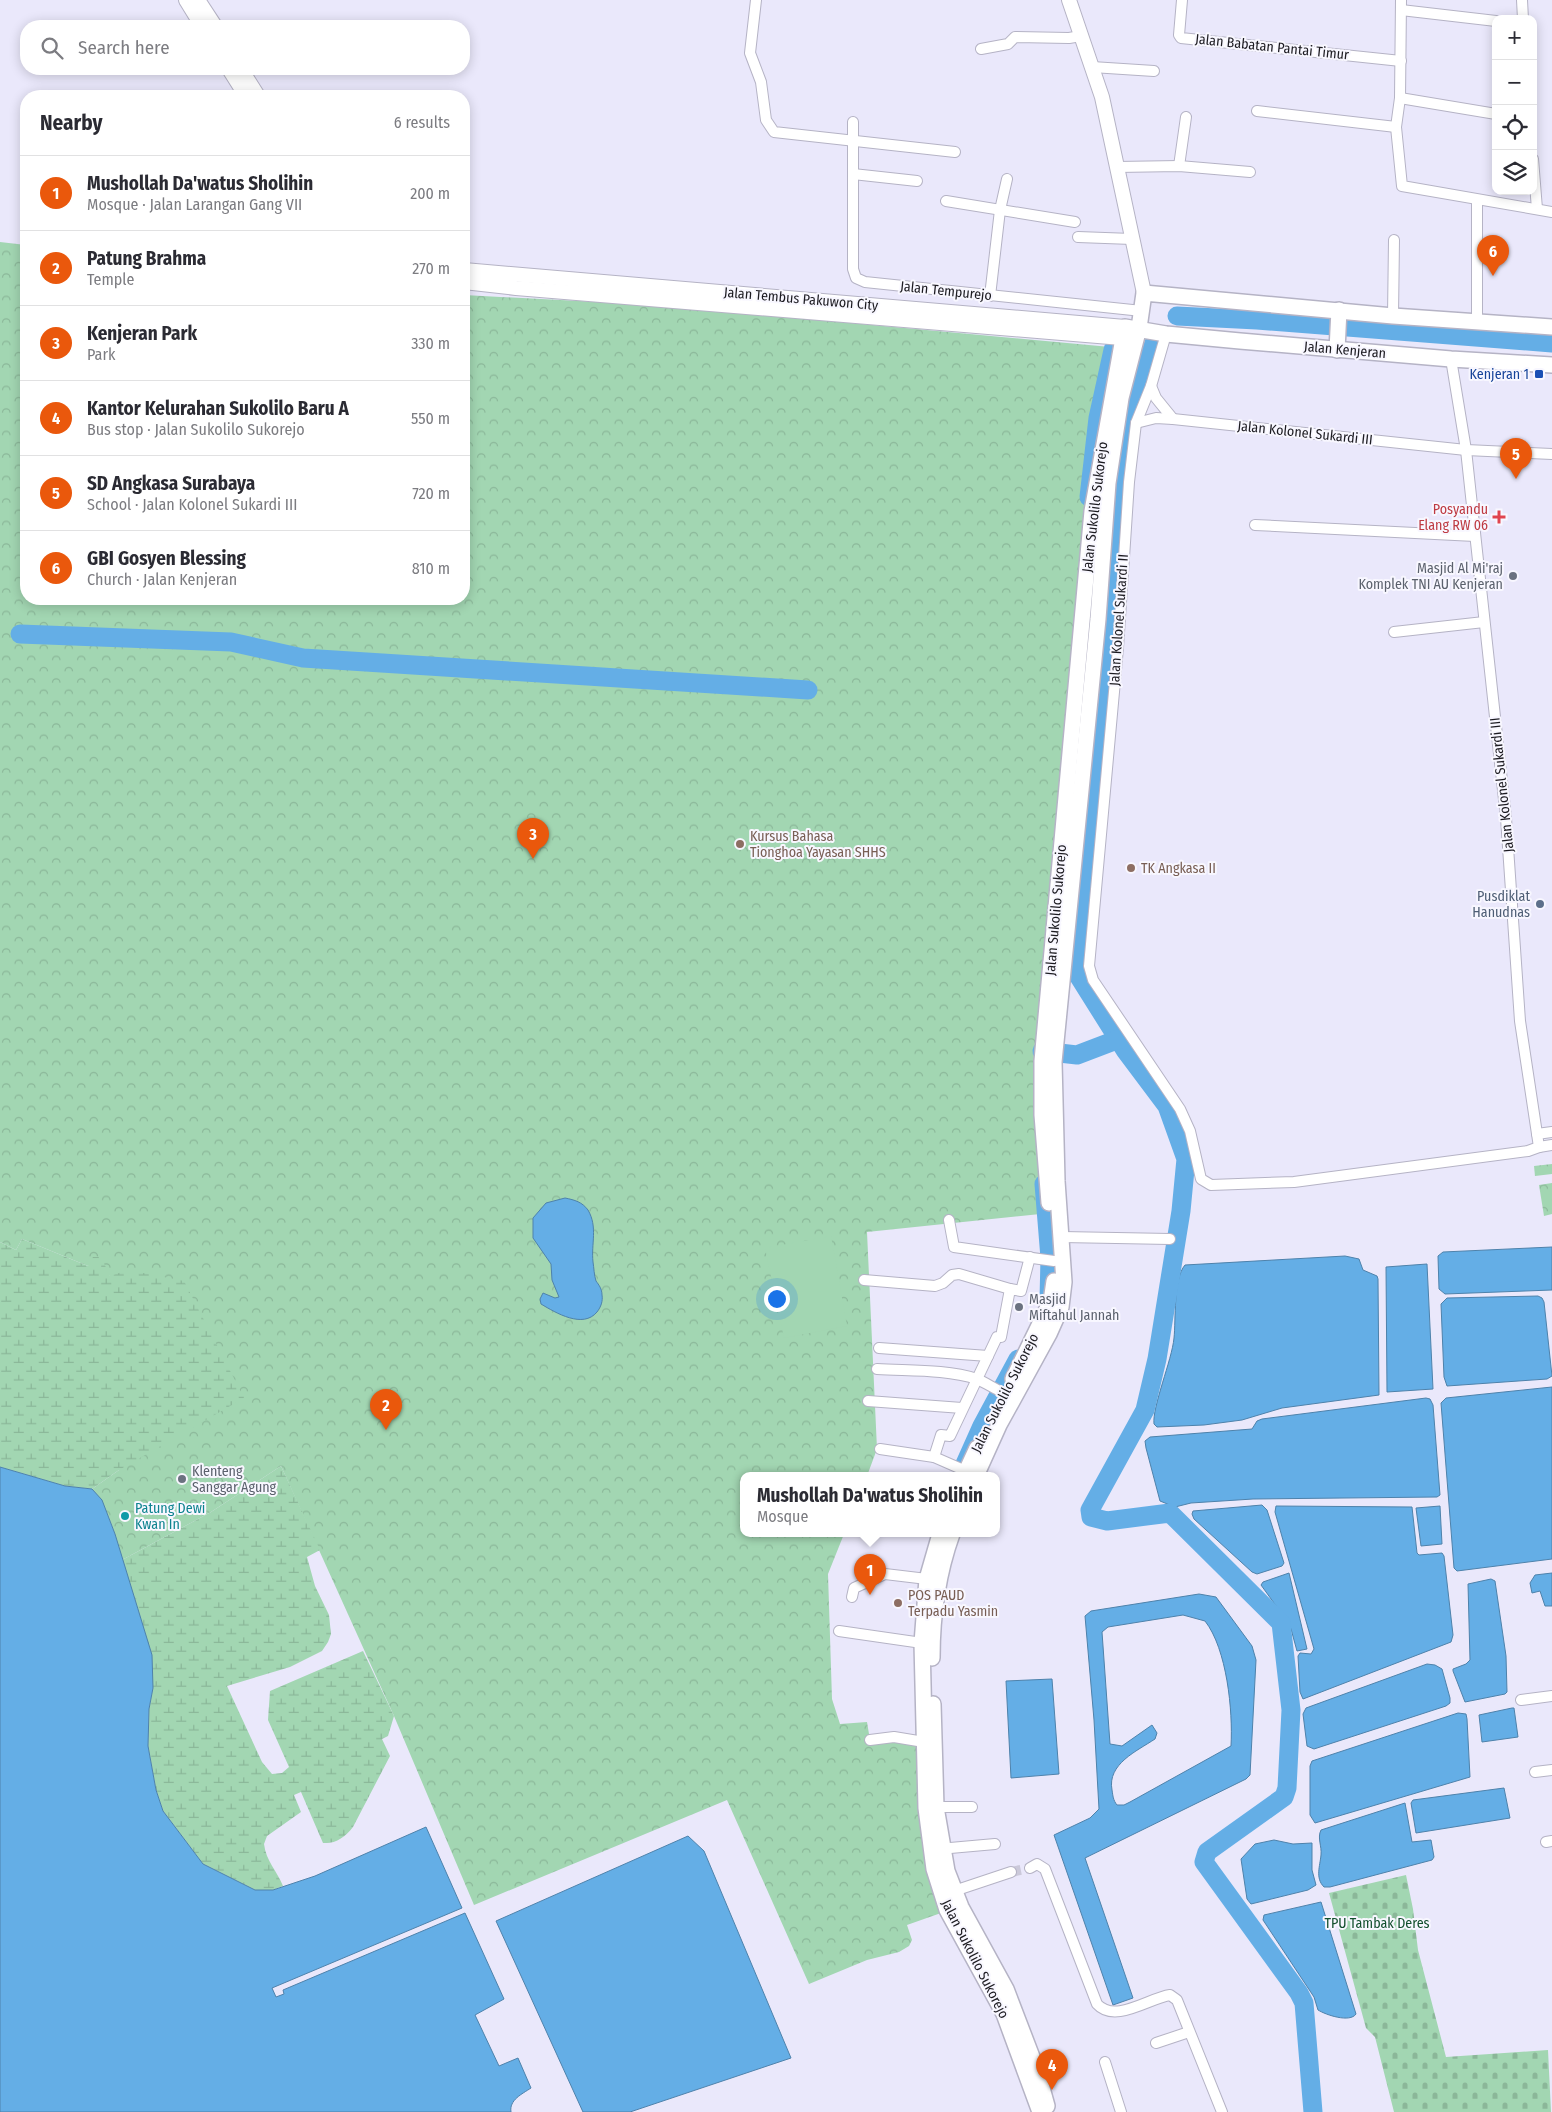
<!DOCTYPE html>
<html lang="en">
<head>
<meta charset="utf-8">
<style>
	:root { --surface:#fff; --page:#f7f7f7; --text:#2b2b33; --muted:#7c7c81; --line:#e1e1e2; --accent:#ea580c }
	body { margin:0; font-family:"Fira Sans Condensed",sans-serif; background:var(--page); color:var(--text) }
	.controls { position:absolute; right:15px; top:15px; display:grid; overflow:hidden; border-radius:10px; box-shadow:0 2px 12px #0003 }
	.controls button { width:45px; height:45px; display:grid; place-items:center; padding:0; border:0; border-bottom:1px solid var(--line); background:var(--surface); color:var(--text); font:25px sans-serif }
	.you { position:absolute; left:776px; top:1298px; width:18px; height:18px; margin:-12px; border:4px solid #fff; border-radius:50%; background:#1a73e8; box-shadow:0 0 0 8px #1a73e833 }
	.badge { display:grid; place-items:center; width:32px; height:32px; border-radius:50%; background:var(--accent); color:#fff; font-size:16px; font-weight:700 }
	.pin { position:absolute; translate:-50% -41px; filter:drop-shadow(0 1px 2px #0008) }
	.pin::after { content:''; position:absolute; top:26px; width:18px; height:15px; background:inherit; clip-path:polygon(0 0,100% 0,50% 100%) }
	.popup { position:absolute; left:740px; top:1472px; width:260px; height:65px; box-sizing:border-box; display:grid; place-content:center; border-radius:10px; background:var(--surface); filter:drop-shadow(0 1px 4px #0005); font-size:16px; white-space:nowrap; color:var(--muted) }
	.popup b { font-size:19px; color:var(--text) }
	.popup::after { content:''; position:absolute; left:50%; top:100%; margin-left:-10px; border:10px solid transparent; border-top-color:var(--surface) }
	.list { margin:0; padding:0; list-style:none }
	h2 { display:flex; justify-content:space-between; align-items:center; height:65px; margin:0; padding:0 20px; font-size:21px }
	h2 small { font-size:16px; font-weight:400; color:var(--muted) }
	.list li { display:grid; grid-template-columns:32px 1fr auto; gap:15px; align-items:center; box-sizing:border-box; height:75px; padding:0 20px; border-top:1px solid var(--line) }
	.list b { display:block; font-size:19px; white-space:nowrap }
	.list p { margin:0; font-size:16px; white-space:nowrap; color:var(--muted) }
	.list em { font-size:16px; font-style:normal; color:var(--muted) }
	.icon { flex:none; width:28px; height:28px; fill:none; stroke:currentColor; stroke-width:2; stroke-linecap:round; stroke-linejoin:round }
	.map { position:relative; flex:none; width:1552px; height:2112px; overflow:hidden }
	.search { position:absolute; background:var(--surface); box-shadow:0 2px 12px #0003; left:20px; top:20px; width:450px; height:55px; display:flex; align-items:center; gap:12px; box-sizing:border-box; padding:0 18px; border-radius:20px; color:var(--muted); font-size:19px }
	.panel { position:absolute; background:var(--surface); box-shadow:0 2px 12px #0003; left:20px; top:90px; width:450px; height:515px; border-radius:20px }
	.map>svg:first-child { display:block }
	.forest { fill:url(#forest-crowns) }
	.wetland { fill:url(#wetland-marsh) }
	.cemetery { fill:url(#cemetery-stones) }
	.garden { fill:#a2d6b2 }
	.water { fill:#64aee6; stroke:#4e82ab; fill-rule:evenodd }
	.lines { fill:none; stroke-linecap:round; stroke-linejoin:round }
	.river { stroke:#64aee6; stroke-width:19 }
	.street-tunnel { stroke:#cbc9da; stroke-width:10; stroke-dasharray:10 5; stroke-linecap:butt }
	.street-casing { stroke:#b5b3c5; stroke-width:12 }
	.secondary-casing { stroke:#b5b3c5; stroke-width:16 }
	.primary-casing { stroke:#b5b3c5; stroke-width:18 }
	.street { stroke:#fff; stroke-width:10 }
	.secondary { stroke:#fff; stroke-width:14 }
	.primary { stroke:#fff; stroke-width:15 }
	.transit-dot { fill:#1a4fb4; stroke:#f8f7ff; stroke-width:2 }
	.health-dot { fill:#e0444e; stroke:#f8f7ff; stroke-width:2 }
	.worship-dot { fill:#6b7280; stroke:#f8f7ff; stroke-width:2 }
	.education-dot { fill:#8d6e63; stroke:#f8f7ff; stroke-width:2 }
	.service-dot { fill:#5c6f8a; stroke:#f8f7ff; stroke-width:2 }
	.culture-dot { fill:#0f9aa8; stroke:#f8f7ff; stroke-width:2 }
	.labels { text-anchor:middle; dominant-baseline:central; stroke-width:4; stroke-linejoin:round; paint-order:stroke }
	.street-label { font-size:14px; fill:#1c1b21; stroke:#f8f7ff }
	.transit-label { font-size:14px; fill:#164399; stroke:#f8f7ff; text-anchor:end }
	.health-label { font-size:14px; fill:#be3a42; stroke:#f8f7ff; text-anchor:end }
	.worship-label { font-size:14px; fill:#5b616d; stroke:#f8f7ff; text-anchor:start }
	.education-label { font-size:14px; fill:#785e54; stroke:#f8f7ff; text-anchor:start }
	.service-label { font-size:14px; fill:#4e5e75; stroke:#f8f7ff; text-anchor:end }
	.culture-label { font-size:14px; fill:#0d838f; stroke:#f8f7ff; text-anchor:start }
	.park-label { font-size:14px; fill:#124f2d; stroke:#f8f7ff }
</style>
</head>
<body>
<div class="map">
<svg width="1552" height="2112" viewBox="0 0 1552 2112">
	<defs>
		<pattern id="forest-crowns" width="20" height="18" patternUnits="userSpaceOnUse" patternTransform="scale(1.25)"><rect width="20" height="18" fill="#a2d6b2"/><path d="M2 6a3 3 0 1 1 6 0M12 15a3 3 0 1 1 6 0" fill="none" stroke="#8bb799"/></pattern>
		<pattern id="wetland-marsh" width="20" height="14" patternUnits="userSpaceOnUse" patternTransform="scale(1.25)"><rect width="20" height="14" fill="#a2d6b2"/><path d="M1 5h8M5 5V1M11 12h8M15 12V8" fill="none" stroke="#8bb799"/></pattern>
		<pattern id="cemetery-stones" width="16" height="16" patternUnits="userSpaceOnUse" patternTransform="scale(1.25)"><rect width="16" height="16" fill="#a2d6b2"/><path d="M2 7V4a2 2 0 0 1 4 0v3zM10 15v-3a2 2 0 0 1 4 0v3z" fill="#8bb799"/></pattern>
	</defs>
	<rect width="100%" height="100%" fill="#eae8fb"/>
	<g class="forest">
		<path d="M 0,242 L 26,245 L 26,599 L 464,599 L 464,295 L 656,305 L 1121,348 L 1107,423 L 1043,1119 L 1050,1213 L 867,1232 L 877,1449 L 867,1476 L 744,1476 L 744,1534 L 844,1534 L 828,1574 L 832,1699 L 840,1724 L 867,1722 L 870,1740 L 924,1742 L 941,1913 L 907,1925 L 912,1940 L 909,1946 L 899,1952 L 867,1960 L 809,1984 L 727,1800 L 474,1905 L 394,1716 L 281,1466 L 211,1512 L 122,1560 C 115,1535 109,1509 92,1489 L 119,1470 L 110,1276 L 90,1265 L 88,1266 L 22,1239 L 16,1250 L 0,1242 Z"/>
		<polygon points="1552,1164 1552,1174 1535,1176 1534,1166"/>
		<polygon points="1552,1183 1552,1214 1544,1216 1539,1185"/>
	</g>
	<g class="wetland">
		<polygon points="22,1239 88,1266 93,1257 101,1257 110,1276 128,1270 184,1281 244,1398 119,1470 92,1489 65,1486 0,1467 0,1242 16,1250"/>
		<path d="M 281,1466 L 320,1550 L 307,1557 L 315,1586 L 329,1615 L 331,1634 L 328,1642 L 322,1651 L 290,1667 L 227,1686 L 262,1762 L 272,1774 L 282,1773 L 289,1767 L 268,1720 L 270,1691 L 363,1651 L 394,1716 L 388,1736 L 382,1739 L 390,1756 L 353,1827 C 345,1837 336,1844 323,1843 L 301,1792 L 294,1795 L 301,1812 L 267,1836 L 264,1844 C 266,1861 277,1871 283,1886 L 273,1890 L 255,1890 L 203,1864 L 163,1811 L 156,1790 L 148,1746 L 149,1709 L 153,1688 L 138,1610 L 122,1560 L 211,1512 Z"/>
	</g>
	<polygon class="cemetery" points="1406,1875 1413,1909 1418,1950 1446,2057 1548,2050 1551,2112 1394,2112 1375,2037 1366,2028 1329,1893"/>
	<polygon class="garden" points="831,1236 847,1326 784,1338 765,1248"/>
	<g class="water">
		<path d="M 565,1198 C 575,1200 582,1202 588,1210 C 598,1227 591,1244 593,1262 C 594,1268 594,1275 596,1281 C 599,1285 602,1289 602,1295 C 603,1301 601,1307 597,1312 C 583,1329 556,1313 541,1304 L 540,1299 L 543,1293 L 555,1298 L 559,1297 L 552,1280 L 551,1264 L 533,1238 L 533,1218 L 546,1203 Z"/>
		<polygon points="1552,1247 1552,1290 1445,1294 1439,1289 1438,1256 1443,1252"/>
		<path d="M 1345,1256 L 1359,1259 L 1363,1270 L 1377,1276 L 1378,1279 L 1379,1395 L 1282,1408 L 1242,1420 L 1204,1425 L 1157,1427 L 1154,1424 C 1152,1407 1172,1360 1174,1338 C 1176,1320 1173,1279 1185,1265 Z"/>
		<polygon points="1427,1264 1433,1389 1387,1392 1386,1267"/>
		<polygon points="1538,1296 1542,1298 1544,1302 1552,1376 1547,1379 1447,1386 1444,1377 1441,1304 1447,1298"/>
		<polygon points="1552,1387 1552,1559 1457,1571 1454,1568 1441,1403 1446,1398"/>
		<polygon points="1426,1398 1430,1399 1433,1405 1440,1495 1437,1497 1253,1499 1191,1503 1175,1507 1160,1501 1146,1448 1145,1441 1150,1437 1252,1429 1257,1421 1262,1419"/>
		<path d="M 0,1467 L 65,1486 L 92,1489 L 102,1500 L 115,1534 L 152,1655 L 153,1688 L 149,1709 L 148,1746 L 156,1790 L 163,1811 L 203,1864 L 255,1890 L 273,1890 L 315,1876 L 426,1827 L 462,1908 L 272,1988 L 276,1997 L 284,1994 L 283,1990 L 465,1913 L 504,1999 L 475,2015 L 499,2066 L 518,2058 L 531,2088 C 522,2094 509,2100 511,2112 L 0,2112 Z"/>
		<polygon points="1262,1505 1267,1510 1284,1563 1282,1566 1257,1574 1252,1572 1194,1519 1192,1514 1193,1511"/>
		<polygon points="1276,1506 1412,1507 1417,1553 1419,1555 1442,1553 1444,1556 1453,1635 1451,1642 1303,1699 1300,1692 1298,1656 1300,1653 1311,1654 1314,1649 1275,1512"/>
		<polygon points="1440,1506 1442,1544 1421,1546 1416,1508"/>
		<polygon points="1289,1573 1307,1649 1297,1651 1291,1629 1284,1617 1261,1585 1263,1582"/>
		<polygon points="1552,1573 1552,1606 1545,1606 1540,1591 1532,1593 1530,1583 1535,1575"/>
		<polygon points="1491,1579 1495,1581 1506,1656 1507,1692 1505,1694 1465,1702 1453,1671 1453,1669 1466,1664 1470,1660 1468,1584"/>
		<path d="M 1199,1594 L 1216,1597 L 1252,1646 L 1256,1660 L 1250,1775 L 1246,1779 L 1085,1858 L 1133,1998 L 1113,2005 L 1054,1835 L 1090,1818 L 1099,1809 L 1094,1720 L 1085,1616 L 1091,1611 ZM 1183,1615 L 1205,1621 C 1227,1649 1233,1711 1231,1746 L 1130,1802 L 1124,1805 L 1117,1805 C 1113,1800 1113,1796 1112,1790 C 1107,1764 1137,1751 1155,1739 L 1157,1733 L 1152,1725 L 1122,1746 L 1110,1744 L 1102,1632 L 1108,1627 Z"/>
		<polygon points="1427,1664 1435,1665 1442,1669 1450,1698 1450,1703 1446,1706 1314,1749 1307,1746 1303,1714 1306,1708"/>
		<polygon points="1052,1679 1059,1774 1011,1778 1006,1681"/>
		<polygon points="1512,1708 1514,1708 1518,1737 1482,1742 1479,1715"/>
		<polygon points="1458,1713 1466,1714 1467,1719 1470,1777 1315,1823 1310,1815 1310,1766 1312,1761"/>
		<polygon points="1504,1788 1510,1818 1416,1833 1411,1803 1413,1800"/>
		<path d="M 1405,1803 L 1412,1842 L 1431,1840 L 1434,1857 L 1432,1860 L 1330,1887 L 1324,1887 C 1315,1878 1320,1866 1321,1855 C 1322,1846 1317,1838 1321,1830 Z"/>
		<polygon points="688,1836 704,1851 791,2058 630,2112 583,2112 496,1921"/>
		<polygon points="1274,1840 1293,1844 1312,1843 1312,1870 1316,1885 1308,1890 1251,1904 1247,1899 1241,1859 1255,1844"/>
		<path d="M 1321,1902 L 1356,2014 C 1350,2023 1326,2015 1318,2010 L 1314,1997 L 1263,1920 L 1264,1915 Z"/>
	</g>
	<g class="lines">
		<g class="river">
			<polyline points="1177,316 1257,320 1552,343"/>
			<polyline points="1154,343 1128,419 1115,503 1076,972 1125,1050 1167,1106 1186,1159 1181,1211 1157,1359 1145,1410 1090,1510 1091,1517 1107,1521 1170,1513 1281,1623 1291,1710 1287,1788 1284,1797 1207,1852 1204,1862 1299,1993 1304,2003 1313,2112"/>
			<polyline points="1089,497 1098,418 1113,350"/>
			<polyline points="20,634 231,642 303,658 808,690"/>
			<polyline points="1042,1051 1077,1055 1119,1039"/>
			<polyline points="1044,1184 1050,1258 1049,1299"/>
			<polyline points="965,1464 982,1426 1018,1359"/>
		</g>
		<polyline class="street-tunnel" points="1011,1872 1030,1868"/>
		<g class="street-casing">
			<g id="street">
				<polyline points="756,0 750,53 761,82 766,120 774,132 955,152"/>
				<polyline points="1182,0 1179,35 1181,38 1401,61"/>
				<polyline points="1401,0 1400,98 1396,127 1402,186 1552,212"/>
				<polyline points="1522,0 1523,19"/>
				<polyline points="1401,10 1496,21"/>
				<polyline points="981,49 1008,44 1015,37 1069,38 1081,36"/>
				<polyline points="1092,67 1154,71"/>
				<polyline points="1400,98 1496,114"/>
				<polyline points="1257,111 1396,127"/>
				<polyline points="853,122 853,269 856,278 865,282 1142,311"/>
				<polyline points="1533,159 1537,209"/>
				<polyline points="1179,166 1186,117"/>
				<polyline points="1117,167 1179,166 1250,172"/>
				<polyline points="853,174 917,181"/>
				<polyline points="946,201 1075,222"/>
				<polyline points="1078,237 1132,239"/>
				<polyline points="990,296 1000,210 1007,179"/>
				<polyline points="1393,316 1394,240"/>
				<polyline points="1477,320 1477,200"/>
				<polyline points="1166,334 1151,386 1136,423 1129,482 1118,648 1089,966 1093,980 1180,1109 1190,1131 1201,1179 1211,1185 1294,1182 1528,1151 1539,1147 1520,1021 1506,818 1466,450 1451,359"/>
				<polyline points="1151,386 1156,398 1173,419"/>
				<polyline points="1136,423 1156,418 1173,419 1466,450 1552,454"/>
				<polyline points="1255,525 1475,536"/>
				<polyline points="1394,632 1484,622"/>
				<polyline points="1537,1134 1552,1132"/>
				<polyline points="1539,1147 1552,1145"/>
				<polyline points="949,1220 954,1247 1054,1261"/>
				<polyline points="1062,1237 1170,1239"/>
				<polyline points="864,1280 935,1286 943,1283 952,1275 959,1274 1010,1289"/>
				<polyline points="879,1348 988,1356 997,1337 1001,1337 1010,1289 1021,1291 1030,1257"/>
				<path d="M 877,1369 C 909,1371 946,1369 977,1379 C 986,1383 995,1389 1004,1393"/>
				<polyline points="868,1401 962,1408"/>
				<polyline points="880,1449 934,1457 966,1471"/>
				<polyline points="934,1457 941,1435 950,1436 988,1356"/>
				<polyline points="852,1597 854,1588 885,1574 927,1579"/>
				<polyline points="839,1631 922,1643"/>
				<polyline points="1521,1700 1552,1696"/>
				<polyline points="870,1740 894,1737 924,1742"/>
				<polyline points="1535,1772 1552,1770"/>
				<polyline points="930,1807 972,1807"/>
				<polyline points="1546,1842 1552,1841"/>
				<polyline points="939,1849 995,1844"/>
				<path d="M 1030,1868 L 1037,1864 L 1045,1869 L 1097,2004 C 1115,2024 1149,1998 1170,1995 L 1177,2000 L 1222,2112"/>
				<polyline points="951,1892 1011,1872"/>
				<polyline points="1156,2043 1189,2032"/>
				<polyline points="1105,2062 1121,2112"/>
			</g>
		</g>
		<g class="secondary-casing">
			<g id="secondary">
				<polyline points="186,0 202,26"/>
				<polyline points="198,0 215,26"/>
				<polyline points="1069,0 1102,97 1144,293"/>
				<polyline points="229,69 246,96"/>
				<polyline points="241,69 258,96"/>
				<polyline points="464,270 1125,327"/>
				<polyline points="464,282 516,288 1122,338"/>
			</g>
		</g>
		<g class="primary-casing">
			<g id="primary">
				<polyline points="1337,350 1339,310"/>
				<polyline points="1049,1203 1042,1115 1042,1061 1092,511 1125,327 1166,334 1240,341 1451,359 1552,365"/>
				<polyline points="1013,1379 1051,1301 1054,1281"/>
				<polyline points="964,1476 977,1448"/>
				<polyline points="976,1476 999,1425 1049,1334 1061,1307 1064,1282 1057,1181 1054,1062 1098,619 1108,483 1121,398 1139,328 1144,293 1393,316 1552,327"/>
				<polyline points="940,1534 927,1579 922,1643 926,1808 934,1869 947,1910 1004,2014 1040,2112"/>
				<path d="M 932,1658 C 932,1616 938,1573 952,1534"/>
				<polyline points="933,1704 936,1807 947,1871 961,1907 1006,1989 1037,2070 1047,2106"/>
			</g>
		</g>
		<use href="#street" class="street"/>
		<use href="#secondary" class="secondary"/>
		<use href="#primary" class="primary"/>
	</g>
	<rect class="transit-dot" x="1534" y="369" width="10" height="10" rx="2.5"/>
	<path class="health-dot" d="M1496.5 509.5h5v5h5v5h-5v5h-5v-5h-5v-5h5z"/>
	<g class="worship-dot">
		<circle cx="1513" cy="576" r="5"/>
		<circle cx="1019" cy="1307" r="5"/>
		<circle cx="182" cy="1479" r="5"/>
	</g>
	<g class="education-dot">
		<circle cx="740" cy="844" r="5"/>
		<circle cx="1131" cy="868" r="5"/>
		<circle cx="898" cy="1603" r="5"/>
	</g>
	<circle class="service-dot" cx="1540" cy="904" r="5"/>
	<circle class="culture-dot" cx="125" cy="1516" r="5"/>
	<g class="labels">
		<g class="street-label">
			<text transform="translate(1272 47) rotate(6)">Jalan Babatan Pantai Timur</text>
			<text transform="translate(946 291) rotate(6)">Jalan Tempurejo</text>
			<text transform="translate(801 299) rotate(5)">Jalan Tembus Pakuwon City</text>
			<text transform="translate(1345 350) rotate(5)">Jalan Kenjeran</text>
			<text transform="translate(1305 433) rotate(6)">Jalan Kolonel Sukardi III</text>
			<text transform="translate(1095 507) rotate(-83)">Jalan Sukolilo Sukorejo</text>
			<text transform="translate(1119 620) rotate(-86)">Jalan Kolonel Sukardi II</text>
			<text transform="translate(1502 785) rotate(-96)">Jalan Kolonel Sukardi III</text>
			<text transform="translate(1056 910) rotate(-85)">Jalan Sukolilo Sukorejo</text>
			<text transform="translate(1005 1393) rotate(-63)">Jalan Sukolilo Sukorejo</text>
			<text transform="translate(975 1959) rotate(63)">Jalan Sukolilo Sukorejo</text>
		</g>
		<g class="transit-label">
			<text x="1529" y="374">Kenjeran 1</text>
		</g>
		<g class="health-label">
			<text x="1488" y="509">Posyandu<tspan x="1488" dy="16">Elang RW 06</tspan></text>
		</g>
		<g class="worship-label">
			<text x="1503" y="568" text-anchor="end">Masjid Al Mi'raj<tspan x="1503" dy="16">Komplek TNI AU Kenjeran</tspan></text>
			<text x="1029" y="1299">Masjid<tspan x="1029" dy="16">Miftahul Jannah</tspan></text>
			<text x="192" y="1471">Klenteng<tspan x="192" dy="16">Sanggar Agung</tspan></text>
		</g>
		<g class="education-label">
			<text x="750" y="836">Kursus Bahasa<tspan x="750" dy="16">Tionghoa Yayasan SHHS</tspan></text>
			<text x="1141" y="868">TK Angkasa II</text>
			<text x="908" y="1595">POS PAUD<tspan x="908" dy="16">Terpadu Yasmin</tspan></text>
		</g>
		<g class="service-label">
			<text x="1530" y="896">Pusdiklat<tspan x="1530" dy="16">Hanudnas</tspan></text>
		</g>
		<g class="culture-label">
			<text x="135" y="1508">Patung Dewi<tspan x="135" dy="16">Kwan In</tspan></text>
		</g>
		<g class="park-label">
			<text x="1377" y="1923">TPU Tambak Deres</text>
		</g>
	</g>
</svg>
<div class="controls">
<button>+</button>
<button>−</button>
<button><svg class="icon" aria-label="locate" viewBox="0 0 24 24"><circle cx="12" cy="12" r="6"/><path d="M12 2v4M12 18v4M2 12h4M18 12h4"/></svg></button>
<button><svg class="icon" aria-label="layers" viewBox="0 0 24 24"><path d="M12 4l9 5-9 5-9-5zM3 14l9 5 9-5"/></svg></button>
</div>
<div class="you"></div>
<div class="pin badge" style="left:870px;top:1595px">1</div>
<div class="popup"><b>Mushollah Da'watus Sholihin</b>Mosque</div>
<div class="pin badge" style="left:386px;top:1430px">2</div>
<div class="pin badge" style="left:533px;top:859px">3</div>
<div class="pin badge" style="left:1052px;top:2090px">4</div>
<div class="pin badge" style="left:1516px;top:479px">5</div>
<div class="pin badge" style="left:1493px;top:276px">6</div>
<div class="search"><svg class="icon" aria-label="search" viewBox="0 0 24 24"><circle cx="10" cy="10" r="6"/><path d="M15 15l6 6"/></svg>Search here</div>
<section class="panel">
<h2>Nearby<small>6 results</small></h2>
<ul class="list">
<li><span class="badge">1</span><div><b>Mushollah Da'watus Sholihin</b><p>Mosque · Jalan Larangan Gang VII</p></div><em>200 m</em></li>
<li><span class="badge">2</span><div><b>Patung Brahma</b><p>Temple</p></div><em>270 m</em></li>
<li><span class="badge">3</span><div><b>Kenjeran Park</b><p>Park</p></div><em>330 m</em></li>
<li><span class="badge">4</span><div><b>Kantor Kelurahan Sukolilo Baru A</b><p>Bus stop · Jalan Sukolilo Sukorejo</p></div><em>550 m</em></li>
<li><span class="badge">5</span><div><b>SD Angkasa Surabaya</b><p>School · Jalan Kolonel Sukardi III</p></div><em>720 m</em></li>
<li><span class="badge">6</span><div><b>GBI Gosyen Blessing</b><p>Church · Jalan Kenjeran</p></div><em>810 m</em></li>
</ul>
</section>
</div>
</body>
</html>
